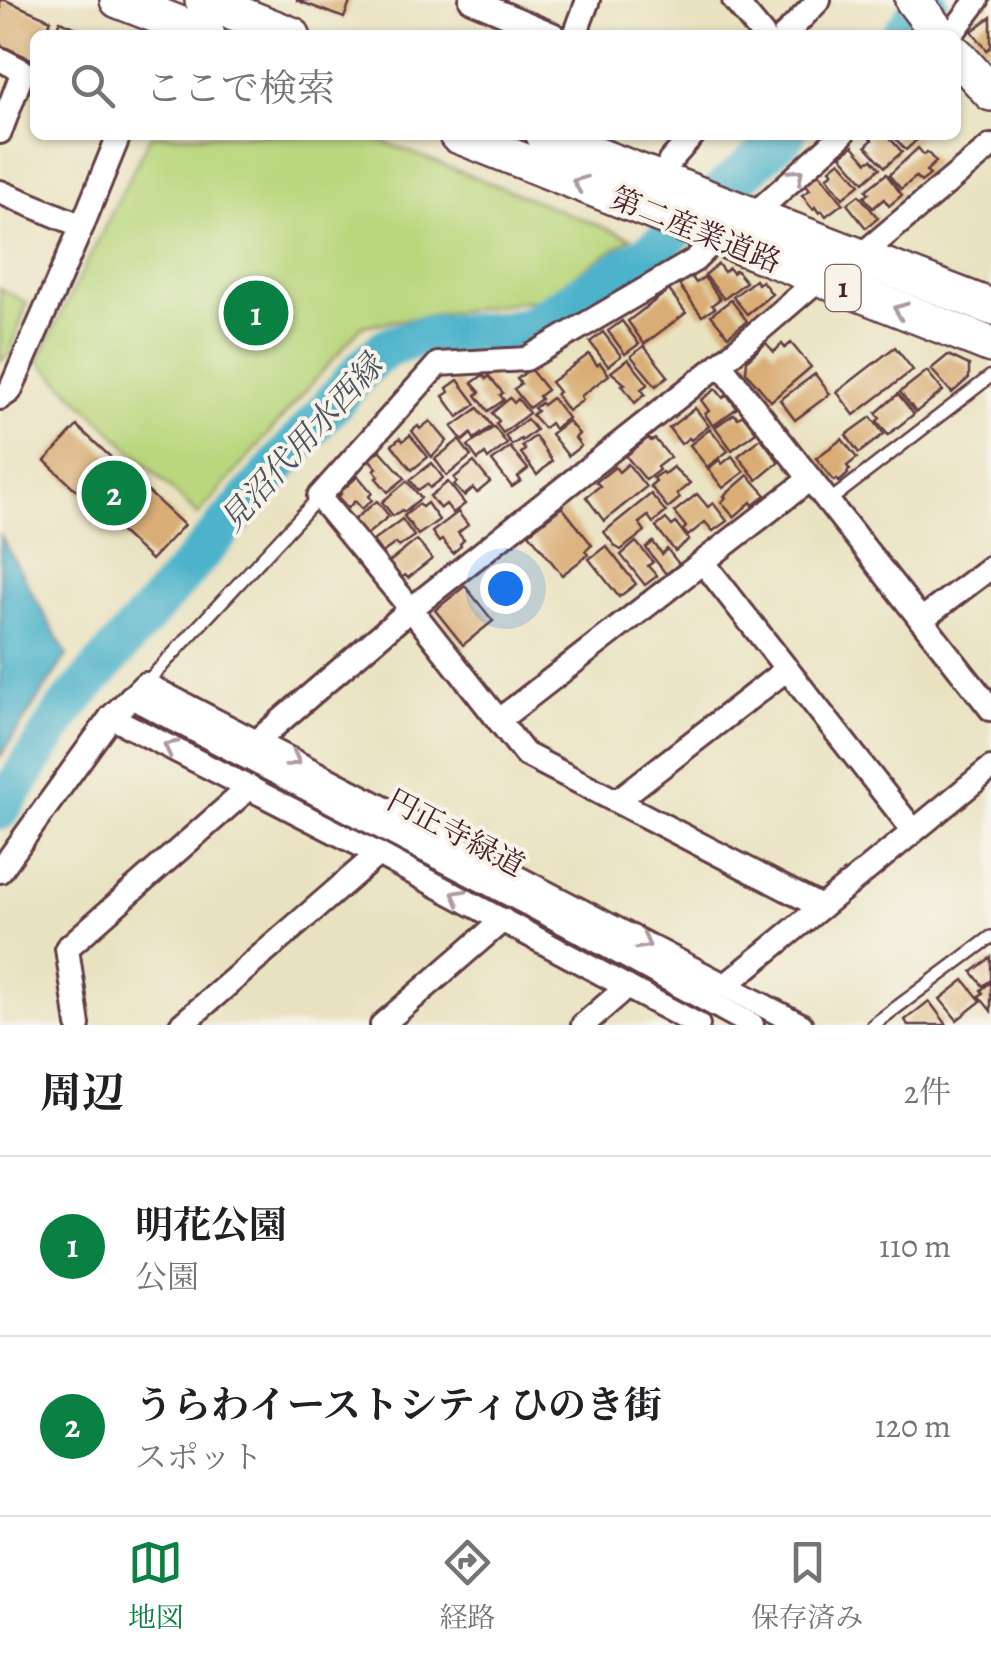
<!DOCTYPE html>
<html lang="ja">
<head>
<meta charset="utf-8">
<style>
	:root { --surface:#fff; --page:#f6f6f6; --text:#202124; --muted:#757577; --line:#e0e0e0; --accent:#0b8043 }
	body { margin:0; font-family:Alegreya,"Noto Serif JP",serif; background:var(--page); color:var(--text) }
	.you { position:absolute; left:505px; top:588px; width:35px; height:35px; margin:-25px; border:8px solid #fff; border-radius:50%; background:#1a73e8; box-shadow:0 0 0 15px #1a73e833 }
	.badge { display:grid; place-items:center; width:65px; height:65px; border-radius:50%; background:var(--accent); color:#fff; font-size:32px; font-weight:700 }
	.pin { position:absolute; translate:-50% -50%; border:5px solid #fff; box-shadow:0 2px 10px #0006 }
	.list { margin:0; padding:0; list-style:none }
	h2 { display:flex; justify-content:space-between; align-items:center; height:130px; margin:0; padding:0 40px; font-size:42px }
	h2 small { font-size:32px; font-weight:400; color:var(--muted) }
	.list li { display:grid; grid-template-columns:65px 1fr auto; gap:30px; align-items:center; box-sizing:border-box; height:180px; padding:0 40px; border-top:2px solid var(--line) }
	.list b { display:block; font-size:38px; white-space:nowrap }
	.list p { margin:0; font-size:32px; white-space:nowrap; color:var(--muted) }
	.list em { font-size:32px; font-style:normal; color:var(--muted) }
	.icon { flex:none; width:55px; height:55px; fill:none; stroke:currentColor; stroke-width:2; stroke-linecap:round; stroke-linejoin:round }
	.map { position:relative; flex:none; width:991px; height:1025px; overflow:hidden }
	.search { position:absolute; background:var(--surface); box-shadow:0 2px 8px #0004; left:30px; right:30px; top:30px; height:110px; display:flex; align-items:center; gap:25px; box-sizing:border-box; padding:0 35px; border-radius:15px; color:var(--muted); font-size:38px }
	.sheet { height:490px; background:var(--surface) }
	nav { display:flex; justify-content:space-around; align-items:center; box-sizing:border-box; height:140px; border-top:2px solid var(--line); background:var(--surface); font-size:28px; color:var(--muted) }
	nav a { display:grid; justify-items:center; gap:5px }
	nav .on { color:var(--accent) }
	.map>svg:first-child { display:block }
	.green { fill:#bad77e; stroke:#827b54; stroke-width:2.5 }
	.water { fill:#4db3cb; stroke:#4c697b; stroke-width:2.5 }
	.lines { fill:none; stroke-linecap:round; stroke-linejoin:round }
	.river { stroke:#4db3cb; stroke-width:40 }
	.building { fill:#d9ad75 }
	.lane-casing { stroke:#623c42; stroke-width:16 }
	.street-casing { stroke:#623c42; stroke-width:28 }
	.primary-casing { stroke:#623c42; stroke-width:40 }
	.lane { stroke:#fff; stroke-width:11 }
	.street { stroke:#fff; stroke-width:22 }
	.primary { stroke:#fff; stroke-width:35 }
	.oneway { stroke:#ae9aa0 }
	.labels { text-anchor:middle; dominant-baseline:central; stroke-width:8; stroke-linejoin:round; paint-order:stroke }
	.shield { fill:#f7f3e8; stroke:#7e5f64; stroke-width:2.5 }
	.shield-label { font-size:28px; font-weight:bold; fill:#4a1f2b }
	.street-label { font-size:30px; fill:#4a1f2b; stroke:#f7f3e8 }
	.water-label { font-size:32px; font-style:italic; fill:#4b5363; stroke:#f7f3e8 }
</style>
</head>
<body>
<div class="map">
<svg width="991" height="1025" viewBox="0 0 991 1025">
	<rect width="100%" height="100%" fill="#f7f3e8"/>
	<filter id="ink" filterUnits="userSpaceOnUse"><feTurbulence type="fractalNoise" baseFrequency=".01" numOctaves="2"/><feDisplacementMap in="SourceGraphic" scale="20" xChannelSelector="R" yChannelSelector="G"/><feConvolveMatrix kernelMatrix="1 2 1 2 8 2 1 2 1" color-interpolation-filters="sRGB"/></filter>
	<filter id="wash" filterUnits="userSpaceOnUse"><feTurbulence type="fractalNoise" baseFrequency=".0048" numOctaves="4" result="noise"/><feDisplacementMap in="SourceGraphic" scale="40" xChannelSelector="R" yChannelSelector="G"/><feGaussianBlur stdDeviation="2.25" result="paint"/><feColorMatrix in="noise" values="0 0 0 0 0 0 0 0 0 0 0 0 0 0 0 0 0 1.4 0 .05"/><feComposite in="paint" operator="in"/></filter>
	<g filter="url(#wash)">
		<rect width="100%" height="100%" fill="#e9e2c1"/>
		<g class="green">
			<polygon points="151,135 366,135 631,238 539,299 362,326 198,515 38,360"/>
			<polygon points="0,288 27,303 10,354 0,361"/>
		</g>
		<polygon class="water" points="0,535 67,655 0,757"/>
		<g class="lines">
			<g class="river">
				<polyline points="901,35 927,0"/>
				<polyline points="0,810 66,708 365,366 387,347 423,336 499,332 527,327 655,249 786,135"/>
			</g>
		</g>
		<g id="blocks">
			<g class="building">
				<polygon points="0,0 5,0 51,20 44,35 35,35 33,60 0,45"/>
				<polygon points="296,0 351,0 344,18"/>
				<polygon points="991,17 991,47 987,50 972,31"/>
				<polygon points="60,21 93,35 54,35"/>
				<polygon points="867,135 887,135 902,152 885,167 866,146 872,140"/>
				<polygon points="896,135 922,135 906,150 894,137"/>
				<polygon points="853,146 867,162 872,159 880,168 864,182 841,155"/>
				<polygon points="918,148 924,155 927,152 936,162 926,171 930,175 921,182 916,177 901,189 889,175"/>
				<polygon points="840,161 860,184 843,198 827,177 833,172 830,169"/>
				<polygon points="819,173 843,203 826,216 822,211 819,213 815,207 813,209 802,195 810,190 805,183"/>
				<polygon points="886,174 902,195 889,206 884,199 873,208 864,197 869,193 866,190"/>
				<polygon points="859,195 878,218 866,228 847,204"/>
				<polygon points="718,264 724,272 729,268 733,273 736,270 746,282 724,299 705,275"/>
				<polygon points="691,276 696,283 704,277 720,299 712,305 715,308 702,316 679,285"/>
				<polygon points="755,280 758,284 762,281 772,294 747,314 733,297"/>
				<polygon points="669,290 686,313 644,344 628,321"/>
				<polygon points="731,300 747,321 728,336 711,315"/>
				<polygon points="622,321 639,344 625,354 608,331"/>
				<polygon points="603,332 621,356 608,366 590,342"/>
				<polygon points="766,343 774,352 782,344 785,348 791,343 811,367 771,401 746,372 747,360"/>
				<polygon points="644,346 668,376 656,386 631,356"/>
				<polygon points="895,347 913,370 854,415 837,392"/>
				<polygon points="589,354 597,365 600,363 609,375 581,396 583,400 568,411 556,394 559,392 551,382"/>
				<polygon points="948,355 969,365 969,378 952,393 931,369"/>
				<polygon points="628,359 648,384 641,389 645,394 635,403 622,385 625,384 611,372"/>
				<polygon points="530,369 547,390 539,396 541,399 529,408 514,389 521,384 517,379"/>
				<polygon points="927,371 943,391 916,412 900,392"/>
				<polygon points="815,374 830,394 795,420 780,400"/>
				<polygon points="483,375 486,379 489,376 503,393 500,395 504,400 488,411 476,395 480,392 472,383"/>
				<polygon points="458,380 476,404 458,417 443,396 449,392 447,388"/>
				<polygon points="716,389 723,398 727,395 737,408 713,426 705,414 709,411 701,400"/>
				<polygon points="898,394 914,414 888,435 877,421 880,418 876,413"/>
				<polygon points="510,398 514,403 518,399 529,413 503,433 496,424 499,421 492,413"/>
				<polygon points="552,398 568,418 554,429 550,423 544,428 532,415 537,411 534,408 541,403 543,405"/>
				<polygon points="478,408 492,426 474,439 471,434 463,441 452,427"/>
				<polygon points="695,408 709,426 691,440 689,438 681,444 669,428"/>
				<polygon points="734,414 738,418 743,415 756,432 732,450 715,427"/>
				<polygon points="871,417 884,434 859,453 846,435"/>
				<polygon points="527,419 536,430 522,441 521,439 512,445 505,436"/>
				<polygon points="430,421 447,441 432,457 412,431 418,426 420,429"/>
				<polygon points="568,421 579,434 575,438 581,446 568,456 551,434"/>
				<polygon points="77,426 184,525 151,560 45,461"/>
				<polygon points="494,427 507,444 488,459 485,454 478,460 468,446"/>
				<polygon points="710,429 728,451 707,467 690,445"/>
				<polygon points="410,435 428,457 412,470 392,445 400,438 403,441"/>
				<polygon points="535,436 552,461 537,475 521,453 525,450 522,446"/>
				<polygon points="648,438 651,441 655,439 670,457 657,467 659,470 646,480 626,456"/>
				<polygon points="761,438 779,462 757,480 738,456"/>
				<polygon points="842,439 857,458 847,466 850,470 847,472 848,474 839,482 837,479 834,481 816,458"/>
				<polygon points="459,440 471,456 447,476 435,459"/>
				<polygon points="510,447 528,469 518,477 521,481 512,487 492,461"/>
				<polygon points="380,450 405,478 388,492 376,478 379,476 374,470 377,468 369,459"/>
				<polygon points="732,456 744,472 723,488 708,469 719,460 722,464"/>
				<polygon points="474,462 490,482 477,493 473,488 464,496 454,485 457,482 454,478"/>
				<polygon points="432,463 443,478 430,488 427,484 418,490 410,480"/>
				<polygon points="628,464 646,487 604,521 586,497 600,486 596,482 615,467 619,472"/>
				<polygon points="673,467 690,483 677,494 680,498 668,508 650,486 656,481 653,478 662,472 664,474"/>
				<polygon points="748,475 766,495 753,505 751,502 734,517 721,502 726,498 724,496"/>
				<polygon points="358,476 372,493 369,496 372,500 362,509 355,501 348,508 338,497 341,494 340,492"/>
				<polygon points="407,481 421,498 404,512 402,510 393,516 382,502"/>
				<polygon points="448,482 465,504 453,513 446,504 440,509 430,496"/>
				<polygon points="651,494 666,512 653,523 648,516 639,523 645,531 621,550 616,547 604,532"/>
				<polygon points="697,494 708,507 713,503 727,521 713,531 705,522 688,536 683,530 686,527 674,512"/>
				<polygon points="377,501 389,516 364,537 351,522"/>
				<polygon points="427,503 439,520 418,535 404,516 419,504 422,507"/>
				<polygon points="562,507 592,545 585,551 588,555 562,575 529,533"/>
				<polygon points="458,512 468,525 458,533 464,540 460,544 461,546 453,553 442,540 439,542 432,532"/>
				<polygon points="402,519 414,536 399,547 396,543 382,553 373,541"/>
				<polygon points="666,519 672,526 676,523 689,540 675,551 656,527"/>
				<polygon points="417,540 432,559 408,578 405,575 401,578 388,563"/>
				<polygon points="636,542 653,562 648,566 657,576 645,585 621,555"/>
				<polygon points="653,542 662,554 667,549 679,564 666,574 646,548"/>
				<polygon points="606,546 636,584 619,597 589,559"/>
				<polygon points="465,586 493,621 463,645 435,610"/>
				<polygon points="991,957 991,980 983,986 972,972"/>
				<polygon points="964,980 981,1001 957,1020 940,999"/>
				<polygon points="991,982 991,1011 979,996 983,993 981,990"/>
				<polygon points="929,1001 947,1025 908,1025 905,1020"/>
			</g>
		</g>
	</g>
	<g filter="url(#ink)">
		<use href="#blocks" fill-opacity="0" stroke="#623c42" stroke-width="2.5"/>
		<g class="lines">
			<g class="lane-casing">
				<g id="lane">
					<polyline points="828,502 991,376"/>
					<polyline points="145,684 319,497"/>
					<polyline points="873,1025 991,937"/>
				</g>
			</g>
			<g class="street-casing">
				<g id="street">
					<polyline points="471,0 554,35"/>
					<polyline points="734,0 763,35"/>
					<polyline points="575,35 588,0"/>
					<polyline points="785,35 819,0"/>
					<polyline points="951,35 977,0"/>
					<polyline points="0,59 23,71 0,132"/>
					<polyline points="662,182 670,161 693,135"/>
					<polyline points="0,192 82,226"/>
					<polyline points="753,215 842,135"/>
					<polyline points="716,239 695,260 526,359 438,364 319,497 411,609 525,754 821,907"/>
					<polyline points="860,256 991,146"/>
					<polyline points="720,364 991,709"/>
					<polyline points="0,398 10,391 82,226 119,135"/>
					<polyline points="703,562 913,830"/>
					<polyline points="921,620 991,567"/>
					<polyline points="131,697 574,928 752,1025"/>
					<polyline points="111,717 378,854 698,1025"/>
					<polyline points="499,720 810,479"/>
					<polyline points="257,741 411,609 720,364 819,279"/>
					<polyline points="617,801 787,669"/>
					<polyline points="0,871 111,717 145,684 801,1025"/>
					<polyline points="726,985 991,768"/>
					<polyline points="78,1025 67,948 250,787"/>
					<polyline points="181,1025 378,854"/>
					<polyline points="382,1025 503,920"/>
					<polyline points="583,1025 627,987"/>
				</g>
			</g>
			<g class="primary-casing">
				<g id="primary">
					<polyline points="118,0 207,35"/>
					<polyline points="203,0 292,35"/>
					<polyline points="913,0 940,35"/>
					<polyline points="956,54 991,93"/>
					<polyline points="457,135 991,345"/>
					<polyline points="544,135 991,307"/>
				</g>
			</g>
			<use href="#lane" class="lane"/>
			<use href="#street" class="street"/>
			<use href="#primary" class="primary"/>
		</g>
		<defs><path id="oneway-chevron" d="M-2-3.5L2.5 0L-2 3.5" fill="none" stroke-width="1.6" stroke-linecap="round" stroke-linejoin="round" transform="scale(2.5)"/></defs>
		<g class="oneway">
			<use href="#oneway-chevron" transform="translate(797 175) rotate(-42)"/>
			<use href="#oneway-chevron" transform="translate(579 183) rotate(-158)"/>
			<use href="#oneway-chevron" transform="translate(900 310) rotate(-159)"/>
			<use href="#oneway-chevron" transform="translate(170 747) rotate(-153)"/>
			<use href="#oneway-chevron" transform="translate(294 760) rotate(28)"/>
			<use href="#oneway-chevron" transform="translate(458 896) rotate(-152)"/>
			<use href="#oneway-chevron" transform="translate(644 943) rotate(28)"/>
		</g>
	</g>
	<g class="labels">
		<rect class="shield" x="825.5" y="265" width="35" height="46" rx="8"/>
		<g class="shield-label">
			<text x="843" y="288">1</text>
		</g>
		<g class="street-label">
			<text transform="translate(696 230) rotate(22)">第二産業道路</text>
			<text transform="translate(456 833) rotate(28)">円正寺緑道</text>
		</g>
		<g class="water-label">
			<text transform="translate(301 443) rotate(-48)">見沼代用水西縁</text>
		</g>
	</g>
</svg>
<div class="you"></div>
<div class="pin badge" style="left:256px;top:313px">1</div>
<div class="pin badge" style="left:114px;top:493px">2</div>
<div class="search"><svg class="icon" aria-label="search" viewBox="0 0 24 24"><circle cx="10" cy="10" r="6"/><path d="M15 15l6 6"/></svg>ここで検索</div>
</div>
<section class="sheet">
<h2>周辺<small>2件</small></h2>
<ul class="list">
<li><span class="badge">1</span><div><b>明花公園</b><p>公園</p></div><em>110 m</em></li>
<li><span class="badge">2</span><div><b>うらわイーストシティひのき街</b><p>スポット</p></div><em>120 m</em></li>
</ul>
</section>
<nav>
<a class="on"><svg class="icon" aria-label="map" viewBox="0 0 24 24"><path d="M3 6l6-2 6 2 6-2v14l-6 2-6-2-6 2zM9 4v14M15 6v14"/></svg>地図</a>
<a><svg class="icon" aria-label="directions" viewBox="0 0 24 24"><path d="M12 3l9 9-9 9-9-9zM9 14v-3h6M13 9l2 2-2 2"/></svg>経路</a>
<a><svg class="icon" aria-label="saved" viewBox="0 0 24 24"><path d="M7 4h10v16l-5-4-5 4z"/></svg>保存済み</a>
</nav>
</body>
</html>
